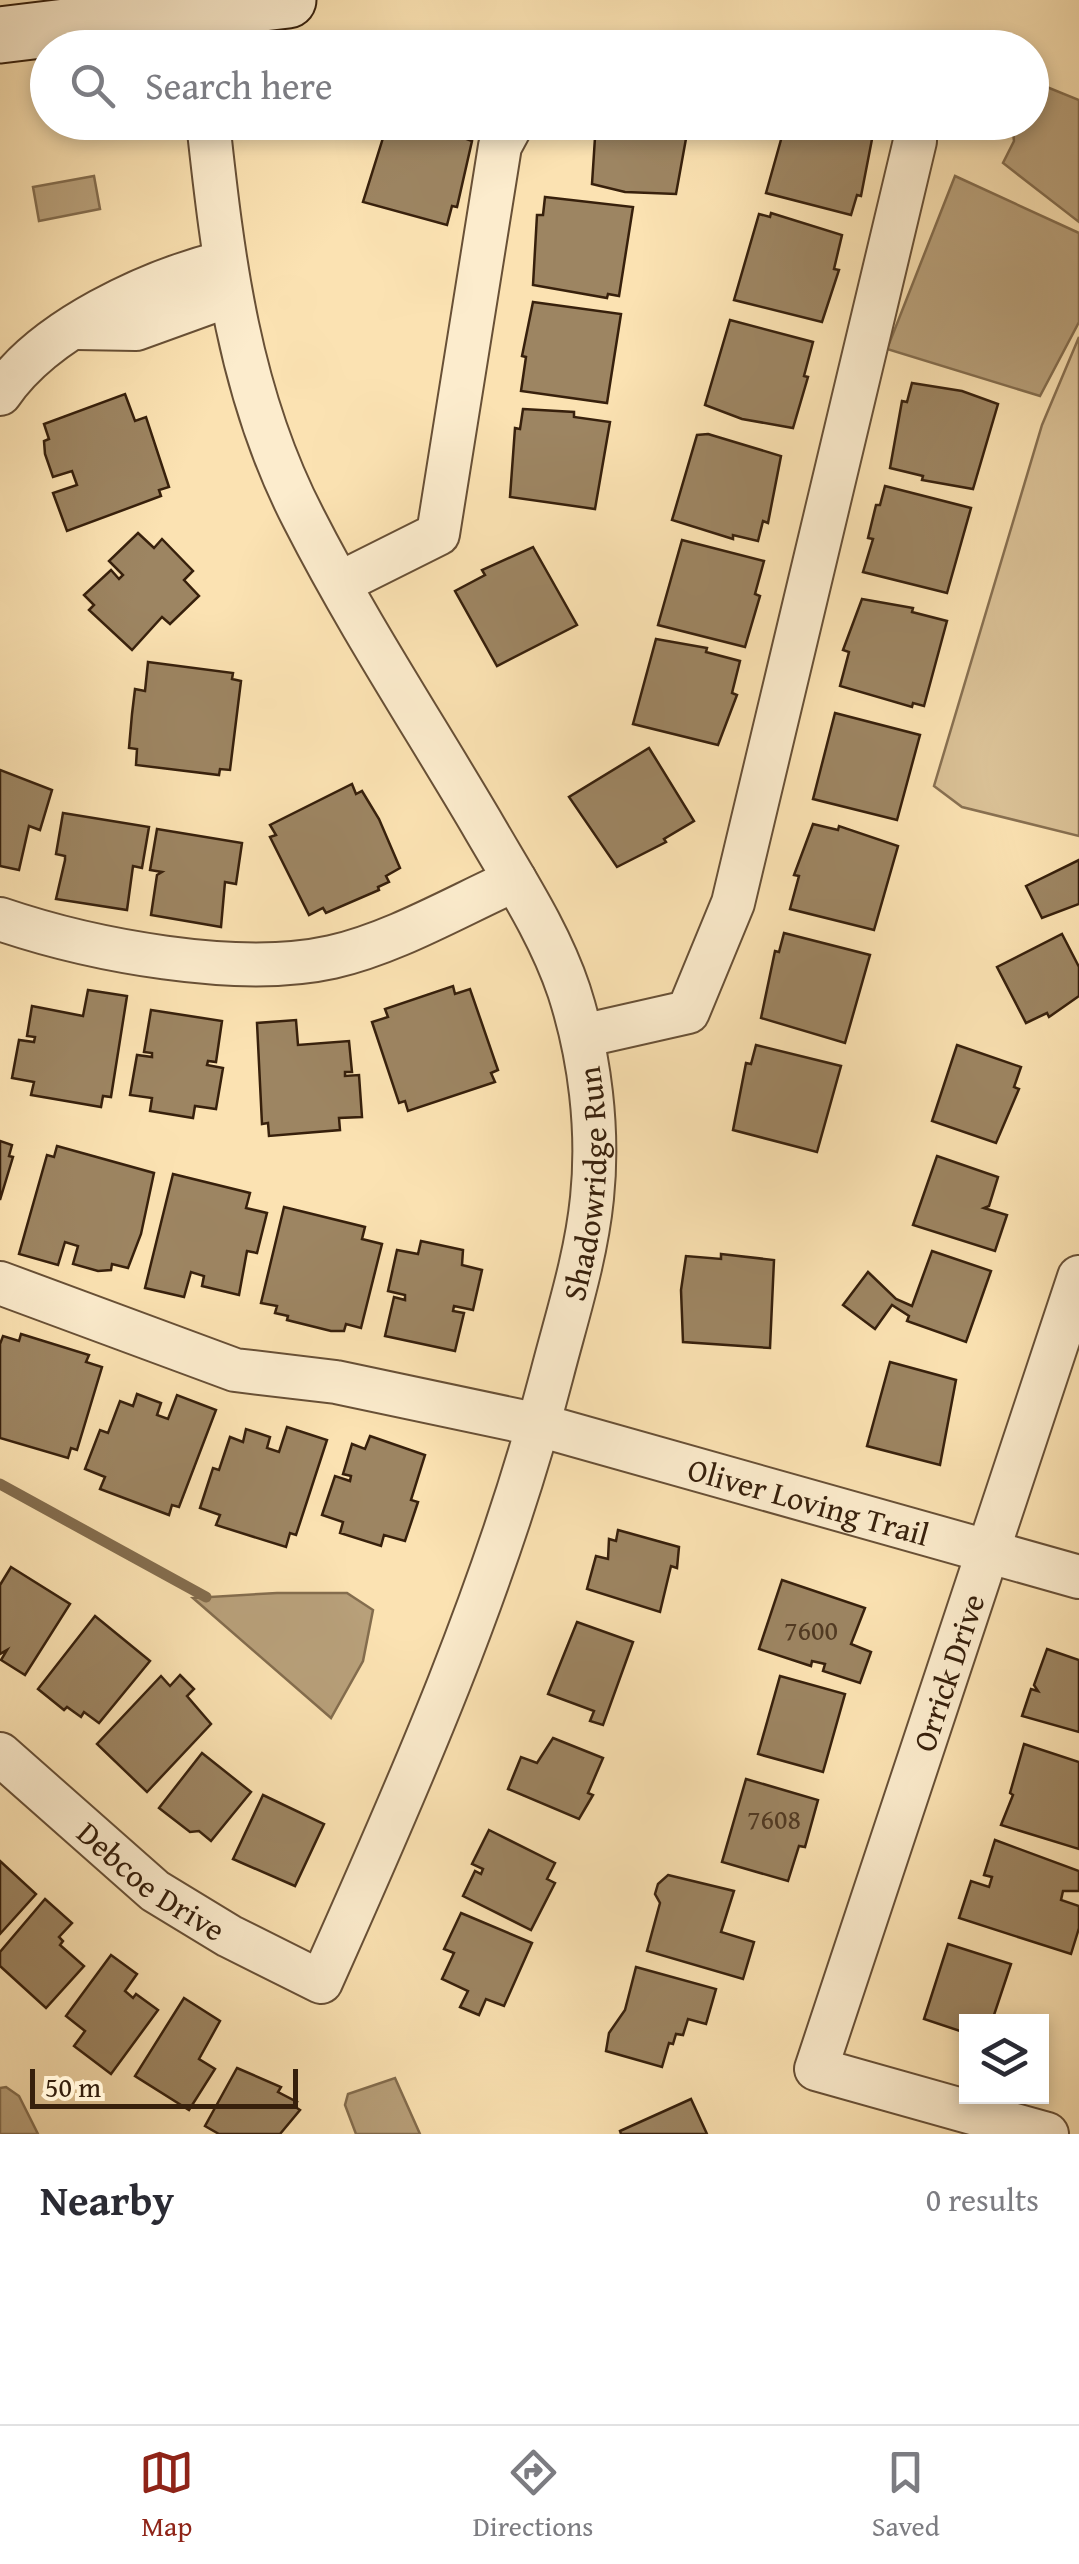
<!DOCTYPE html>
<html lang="en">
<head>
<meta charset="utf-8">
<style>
	:root { --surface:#fff; --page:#f7f7f7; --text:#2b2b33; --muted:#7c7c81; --line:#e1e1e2; --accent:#8f2418 }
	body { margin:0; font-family:"Gentium Book Plus",serif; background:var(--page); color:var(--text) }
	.controls { position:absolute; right:30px; bottom:30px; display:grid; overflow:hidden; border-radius:0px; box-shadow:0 5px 15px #0003 }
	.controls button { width:90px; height:90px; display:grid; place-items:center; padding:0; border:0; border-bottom:2px solid var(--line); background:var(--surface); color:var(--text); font:50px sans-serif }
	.scale { position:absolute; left:30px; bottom:25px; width:268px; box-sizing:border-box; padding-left:10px; border:5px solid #37200c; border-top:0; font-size:28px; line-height:35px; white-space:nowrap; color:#37200c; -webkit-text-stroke:8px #fceccd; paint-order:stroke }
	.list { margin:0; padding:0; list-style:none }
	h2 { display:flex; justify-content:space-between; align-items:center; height:130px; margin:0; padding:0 40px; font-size:42px }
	h2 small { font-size:32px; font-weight:400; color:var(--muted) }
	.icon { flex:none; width:55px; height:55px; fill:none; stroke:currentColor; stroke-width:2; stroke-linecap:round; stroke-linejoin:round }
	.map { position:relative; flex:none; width:1079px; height:2134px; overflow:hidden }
	.search { position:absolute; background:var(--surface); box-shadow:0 5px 15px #0003; left:30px; right:30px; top:30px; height:110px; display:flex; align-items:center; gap:25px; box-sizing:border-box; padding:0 35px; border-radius:55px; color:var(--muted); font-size:38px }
	.sheet { height:290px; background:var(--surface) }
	nav { display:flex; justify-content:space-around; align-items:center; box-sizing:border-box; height:140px; border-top:2px solid var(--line); background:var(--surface); font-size:28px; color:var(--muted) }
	nav a { display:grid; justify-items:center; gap:5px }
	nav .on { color:var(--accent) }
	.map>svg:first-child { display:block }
	.green { fill:#dac196; stroke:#887051; stroke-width:2.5 }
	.water { fill:#b8a07a; stroke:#846d4e; stroke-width:2.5 }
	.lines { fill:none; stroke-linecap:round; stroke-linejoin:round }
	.stream { stroke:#846d4e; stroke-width:11 }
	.building { fill:#9d8562; stroke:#37200c; stroke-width:2.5 }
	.street-casing { stroke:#685036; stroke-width:46 }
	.secondary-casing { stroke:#37200c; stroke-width:59 }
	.street { stroke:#fceccd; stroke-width:42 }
	.secondary { stroke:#fceccd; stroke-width:55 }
	.labels { text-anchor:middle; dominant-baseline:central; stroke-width:8; stroke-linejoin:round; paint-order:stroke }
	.number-label { font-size:28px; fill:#503922 }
	.street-label { font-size:32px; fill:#37200c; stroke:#fceccd }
</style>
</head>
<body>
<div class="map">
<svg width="1079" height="2134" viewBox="0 0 1079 2134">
	<rect width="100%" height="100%" fill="#fbe2b2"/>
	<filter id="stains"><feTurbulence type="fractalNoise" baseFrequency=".002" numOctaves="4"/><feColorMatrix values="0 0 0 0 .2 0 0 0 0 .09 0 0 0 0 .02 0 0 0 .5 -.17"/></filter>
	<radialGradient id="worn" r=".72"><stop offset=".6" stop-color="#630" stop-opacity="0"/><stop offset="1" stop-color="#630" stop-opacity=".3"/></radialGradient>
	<polygon class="green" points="1079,337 1079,836 962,807 934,786 1042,425"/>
	<g class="water">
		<polygon points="1032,81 1079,100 1079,222 1003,163 1014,141 1012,123 1032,122"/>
		<polygon points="94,176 100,209 39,221 33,187"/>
		<polygon points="955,176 1079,233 1079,322 1040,396 887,349"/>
		<polygon points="277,1593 347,1593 373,1610 363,1661 331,1718 193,1598"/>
		<polygon points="395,2078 420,2134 356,2134 345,2105 348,2094"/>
		<polygon points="6,2087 19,2096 38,2134 0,2134 0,2088"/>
	</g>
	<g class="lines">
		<polyline class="stream" points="0,1484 206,1597"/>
	</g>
	<g class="building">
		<polygon points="388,122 421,122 472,141 457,207 452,206 447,225 363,202"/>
		<polygon points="596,122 689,122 676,194 625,192 592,184"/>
		<polygon points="786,122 848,122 874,129 861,196 857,195 851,215 766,193"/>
		<polygon points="545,197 633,207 619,296 608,294 607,298 533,285 537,215 543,215"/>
		<polygon points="771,213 842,235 834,269 839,270 822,322 734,300 759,214 770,217"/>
		<polygon points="533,302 621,314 607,403 521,391 526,357 522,356"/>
		<polygon points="730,320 813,342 804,376 808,377 793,428 742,419 705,405"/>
		<polygon points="912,383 962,391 998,404 973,489 922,480 923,476 890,468 902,401 907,402"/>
		<polygon points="125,394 135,421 146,417 169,487 159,490 161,496 67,531 53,493 77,485 72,471 53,477 45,454 44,441 49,439 44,424"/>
		<polygon points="523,409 574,412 574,417 610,422 595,509 510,497 515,428 520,429"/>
		<polygon points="708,434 781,456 768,523 763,521 758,541 733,535 733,539 672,520 697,435"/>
		<polygon points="885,486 971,508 947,593 863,572 873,539 868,538 876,505 880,505"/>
		<polygon points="138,533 154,548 162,539 193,571 184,580 199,596 170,624 162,617 132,650 89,610 94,605 84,595 111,570 119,579 123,575 109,561"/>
		<polygon points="682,540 764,561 755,594 760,596 745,647 658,625"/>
		<polygon points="533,547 577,625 497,666 455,591 485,575 482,570"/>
		<polygon points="862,599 913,608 912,612 947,621 924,706 913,703 912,707 840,686 849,652 843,650"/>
		<polygon points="656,639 707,648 706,652 740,661 732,693 737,695 718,745 633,724"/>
		<polygon points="148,662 233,673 232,679 241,681 230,770 220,769 219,775 136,765 137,749 129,748 132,714 135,689 145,691"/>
		<polygon points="835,713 920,735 897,820 813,799"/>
		<polygon points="649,748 694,821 664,839 666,842 617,867 569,797"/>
		<polygon points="0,770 52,790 40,830 29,826 19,870 0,866"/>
		<polygon points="352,784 356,794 362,791 379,819 400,868 386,876 389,882 378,887 379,890 326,913 323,908 309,915 270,837 276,835 270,825"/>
		<polygon points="63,813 149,827 142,868 133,866 127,910 56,899 65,860 65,856 56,854"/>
		<polygon points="813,824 838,830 839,826 898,846 874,930 790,909 799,876 794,875"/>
		<polygon points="157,829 242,843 236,884 225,882 221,927 151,915 157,875 162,872 150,870"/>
		<polygon points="1079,860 1079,904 1042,918 1026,886"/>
		<polygon points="784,933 870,955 845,1043 761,1018 775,951 779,952"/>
		<polygon points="1062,934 1079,967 1079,996 1049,1017 1047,1013 1026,1023 997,967"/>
		<polygon points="453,986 455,994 470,989 498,1070 491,1073 495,1082 408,1111 405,1101 399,1103 372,1022 388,1017 385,1009"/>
		<polygon points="88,990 127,996 111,1097 103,1096 101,1107 31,1095 34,1082 12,1078 19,1040 34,1042 35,1037 27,1036 32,1006 83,1016"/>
		<polygon points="151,1010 222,1021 216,1062 208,1061 207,1065 223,1068 216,1109 195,1106 193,1118 150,1111 152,1098 130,1095 137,1055 152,1057 152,1053 144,1052"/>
		<polygon points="296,1020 298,1045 349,1041 352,1072 345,1072 345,1076 359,1075 362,1117 339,1118 340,1130 269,1136 268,1123 262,1124 257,1023"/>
		<polygon points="756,1045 841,1066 817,1152 733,1130 746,1063 751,1064"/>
		<polygon points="957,1045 1021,1067 1014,1087 1019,1089 996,1143 932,1121"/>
		<polygon points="0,1141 12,1145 9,1156 13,1157 0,1200"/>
		<polygon points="57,1146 154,1173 141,1234 128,1268 112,1264 111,1270 98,1271 73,1264 78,1246 65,1242 58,1265 19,1254 47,1155 54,1157"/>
		<polygon points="937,1156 998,1177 989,1206 984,1208 1007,1215 995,1251 913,1225"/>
		<polygon points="173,1174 250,1193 246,1208 267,1213 257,1253 247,1251 239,1295 202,1286 204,1276 191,1272 184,1297 145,1288"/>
		<polygon points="284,1207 365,1227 362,1239 382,1244 361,1328 346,1324 344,1331 331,1331 287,1320 288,1316 275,1313 277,1306 261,1303"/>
		<polygon points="421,1241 463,1250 462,1265 482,1270 473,1310 454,1306 453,1311 464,1313 455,1351 385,1336 394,1297 405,1300 405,1295 388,1291 397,1250 418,1254"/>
		<polygon points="932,1251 991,1271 966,1342 907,1321 909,1316 892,1305 875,1329 843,1305 868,1272 896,1299 912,1306"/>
		<polygon points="721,1254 774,1260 770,1348 683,1342 681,1290 686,1256 721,1259"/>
		<polygon points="21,1334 89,1355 86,1362 102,1367 77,1450 71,1448 68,1458 0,1438 0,1344 3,1336 19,1341"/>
		<polygon points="890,1362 956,1380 940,1465 867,1446"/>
		<polygon points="137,1394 161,1403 157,1415 168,1419 177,1395 216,1410 179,1507 172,1505 169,1515 100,1489 105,1477 85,1469 100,1430 108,1433 120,1401 133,1406"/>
		<polygon points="287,1427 327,1440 296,1535 290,1533 286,1547 216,1525 220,1515 200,1508 213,1468 219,1470 230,1437 243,1442 246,1429 270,1437 267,1448 279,1452"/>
		<polygon points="370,1436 425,1455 411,1500 418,1502 405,1541 384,1535 381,1546 340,1533 343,1522 322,1515 335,1476 350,1481 351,1476 343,1474 352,1444 365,1449"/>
		<polygon points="618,1530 679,1547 677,1568 671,1566 660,1612 587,1589 596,1556 608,1559 609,1539 616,1541"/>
		<polygon points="11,1567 70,1604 25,1675 1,1660 7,1650 0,1654 0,1585"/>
		<polygon points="782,1580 865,1608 851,1644 871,1652 860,1683 823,1671 825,1664 812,1661 811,1666 759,1649"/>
		<polygon points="95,1616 150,1661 99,1723 84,1712 81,1717 67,1707 64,1710 38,1689"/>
		<polygon points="577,1622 633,1642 603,1725 590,1721 594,1711 548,1694"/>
		<polygon points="1047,1649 1079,1660 1079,1732 1022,1716 1031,1689 1038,1691 1034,1685"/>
		<polygon points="180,1675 194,1689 187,1696 211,1724 147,1792 97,1744 161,1676 170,1686"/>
		<polygon points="780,1676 845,1694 823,1772 758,1754"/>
		<polygon points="553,1738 603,1758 588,1793 593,1795 579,1819 508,1789 521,1757 537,1763"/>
		<polygon points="1024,1744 1079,1762 1079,1849 1001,1825 1013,1795 1010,1793"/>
		<polygon points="202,1753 251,1792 211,1841 199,1831 190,1832 159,1808"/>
		<polygon points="746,1779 818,1800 805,1847 799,1846 788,1881 722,1862"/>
		<polygon points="263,1795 324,1824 295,1886 233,1859"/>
		<polygon points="489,1830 555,1863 547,1879 555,1883 531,1930 463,1896 475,1871 481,1874 483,1869 472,1864"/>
		<polygon points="995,1840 1079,1871 1079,1891 1063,1891 1061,1900 1079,1906 1079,1928 1071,1954 959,1918 971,1881 989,1887 992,1877 984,1875"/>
		<polygon points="0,1861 36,1894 0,1934"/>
		<polygon points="668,1875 734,1891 721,1932 754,1942 743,1979 647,1951 660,1903 655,1894 658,1884"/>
		<polygon points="45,1899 72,1923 59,1937 63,1941 60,1945 84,1966 46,2008 0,1966 0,1952"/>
		<polygon points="461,1913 532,1943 504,2006 486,1999 479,2015 460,2007 468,1991 442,1979 454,1953 444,1949"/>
		<polygon points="948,1944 1011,1964 992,2021 966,2021 966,2033 924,2019"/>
		<polygon points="111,1955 137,1974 125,1991 133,1998 136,1994 158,2010 111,2074 74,2046 85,2031 66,2016"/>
		<polygon points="636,1967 716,1989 706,2024 688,2019 683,2035 676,2034 673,2044 669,2043 662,2067 606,2051 609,2033 625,2010"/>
		<polygon points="184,1998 220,2021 199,2059 215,2069 189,2110 135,2076"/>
		<polygon points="237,2068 281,2087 278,2092 297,2102 294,2106 300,2110 280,2134 219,2134 205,2126"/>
		<polygon points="691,2099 707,2134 621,2134 620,2131"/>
	</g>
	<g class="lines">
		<g class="street-casing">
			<g id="street">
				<polyline points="196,11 200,48"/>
				<polyline points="77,328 136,329 230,295"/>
				<path d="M 0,394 C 44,329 149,281 224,262"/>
				<polyline points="340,583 438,534 500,146 513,122"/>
				<path d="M 0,919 C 91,950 238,978 332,957 C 394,943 457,906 515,880"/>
				<polyline points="582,1036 688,1012 733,903 915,141 914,122"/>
				<path id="s1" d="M 0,1283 L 235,1370 L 336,1382 L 539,1425 L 1079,1577"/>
				<path id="s2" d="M 0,1754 L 155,1891 L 229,1936 L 321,1982 C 410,1783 497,1586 552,1374 C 567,1316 586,1258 592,1198 C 599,1130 590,1056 569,991 C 549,931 512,876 481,822 C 422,722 357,623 304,519 C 239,394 223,260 208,122"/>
				<path id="s3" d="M 1047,2134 L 816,2069 L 1079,1277"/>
			</g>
		</g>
		<g class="secondary-casing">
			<polyline id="secondary" points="0,35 288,0"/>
		</g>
		<use href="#street" class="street"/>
		<use href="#secondary" class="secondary"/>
	</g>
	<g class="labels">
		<g class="number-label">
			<text x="811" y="1629">7600</text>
			<text x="774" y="1818">7608</text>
		</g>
		<g class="street-label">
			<text stroke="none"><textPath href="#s2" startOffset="1242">Shadowridge Run</textPath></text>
			<text stroke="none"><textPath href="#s1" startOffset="840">Oliver Loving Trail</textPath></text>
			<text stroke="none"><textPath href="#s3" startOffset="658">Orrick Drive</textPath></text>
			<text stroke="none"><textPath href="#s2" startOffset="198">Debcoe Drive</textPath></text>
		</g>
	</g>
	<rect width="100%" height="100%" filter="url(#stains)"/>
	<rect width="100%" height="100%" fill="url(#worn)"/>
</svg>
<div class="controls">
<button><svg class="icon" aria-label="layers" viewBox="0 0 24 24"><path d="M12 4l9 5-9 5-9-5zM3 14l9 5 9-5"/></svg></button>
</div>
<div class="scale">50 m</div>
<div class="search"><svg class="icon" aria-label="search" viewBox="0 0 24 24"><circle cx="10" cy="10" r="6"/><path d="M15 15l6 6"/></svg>Search here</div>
</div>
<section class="sheet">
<h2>Nearby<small>0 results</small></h2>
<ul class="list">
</ul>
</section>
<nav>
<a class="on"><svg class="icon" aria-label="map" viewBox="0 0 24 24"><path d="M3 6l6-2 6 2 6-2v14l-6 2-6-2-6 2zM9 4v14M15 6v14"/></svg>Map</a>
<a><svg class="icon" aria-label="directions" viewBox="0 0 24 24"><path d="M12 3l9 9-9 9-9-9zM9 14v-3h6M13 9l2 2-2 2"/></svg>Directions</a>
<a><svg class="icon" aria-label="saved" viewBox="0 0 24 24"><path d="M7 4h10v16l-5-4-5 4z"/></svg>Saved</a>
</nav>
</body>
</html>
